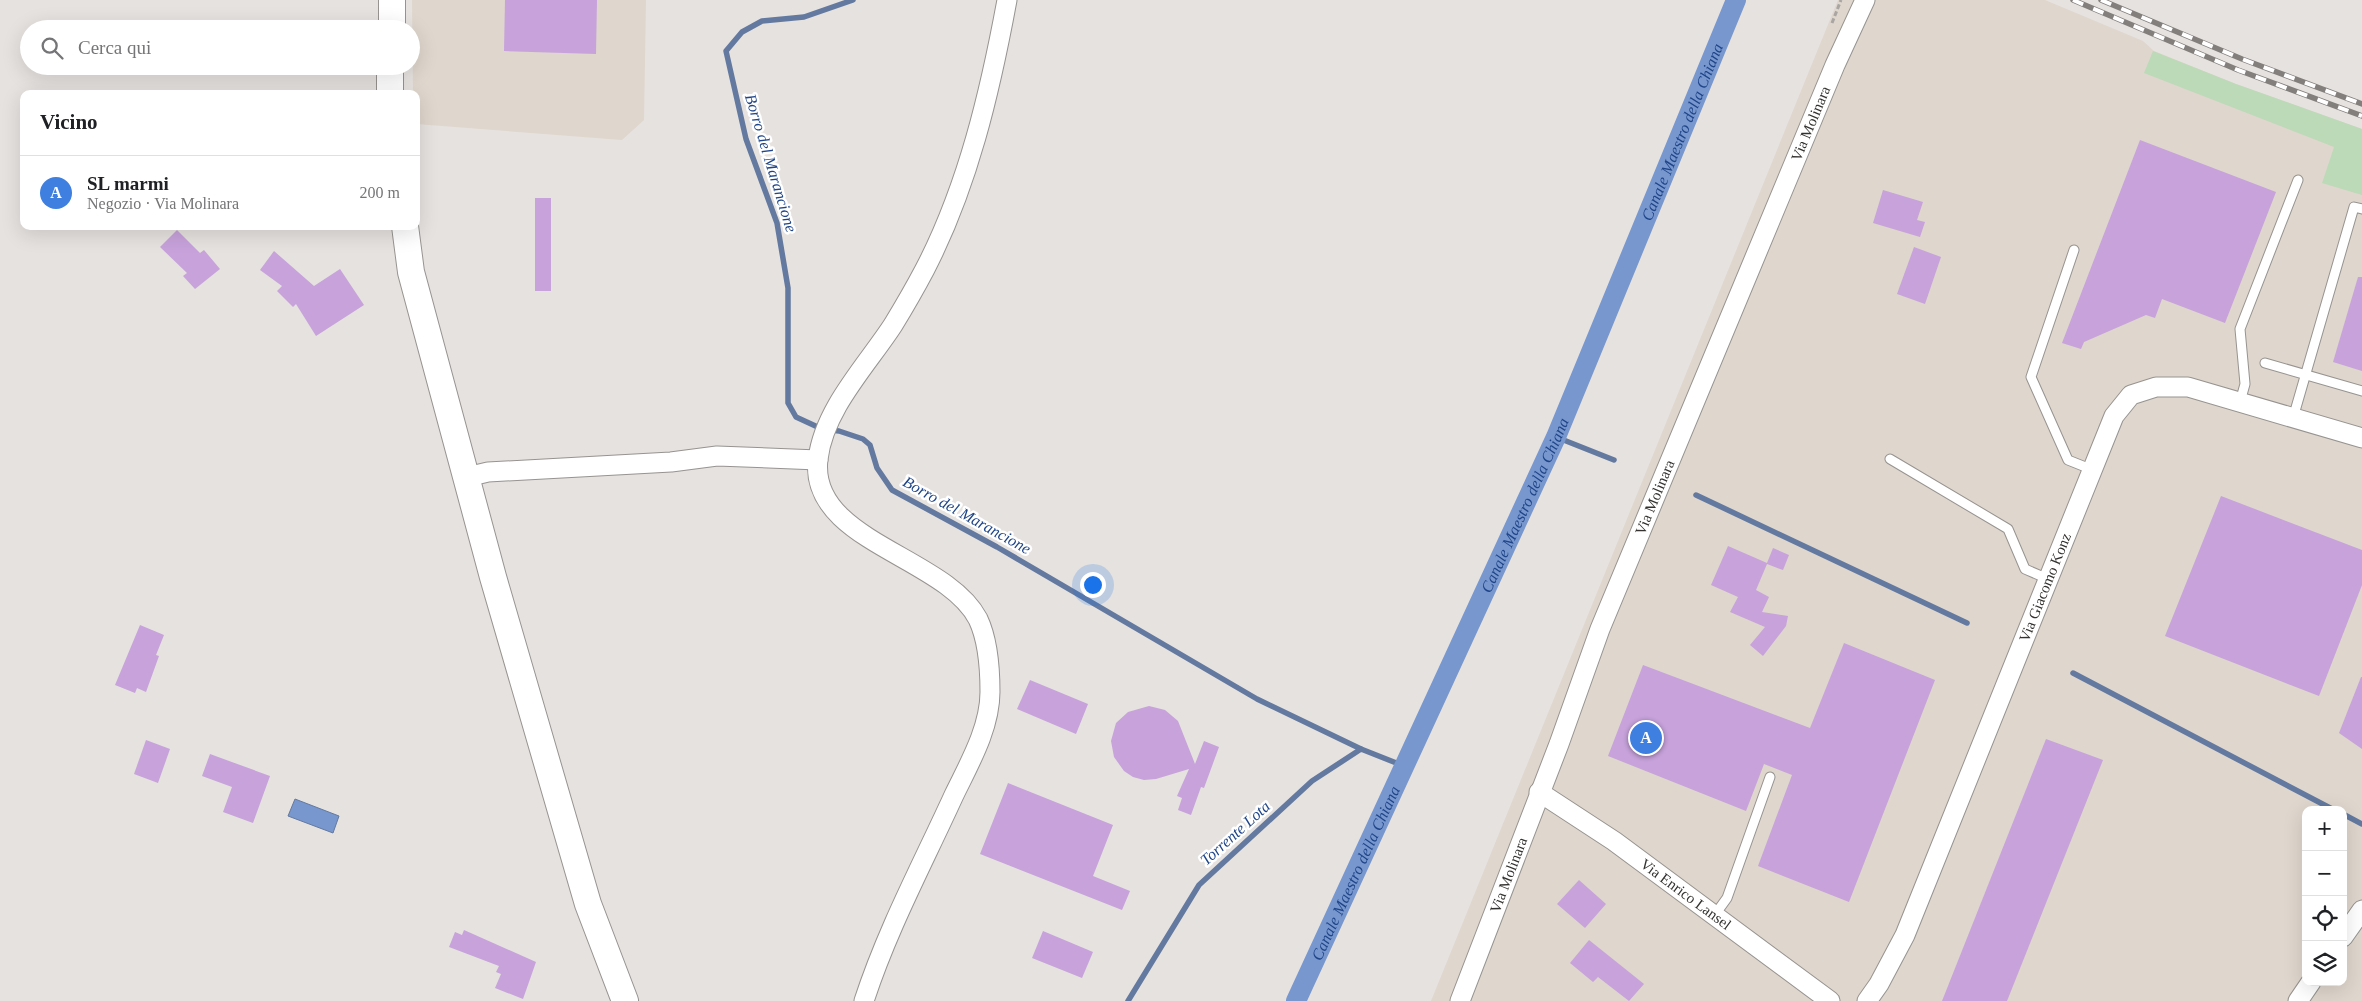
<!DOCTYPE html>
<html lang="it">
<head>
<meta charset="utf-8">
<style>
	:root { --surface:#fff; --page:#f6f6f6; --text:#202124; --muted:#757577; --line:#e0e0e0; --accent:#ea580c }
	body { margin:0; font-family:"Times New Roman",serif; background:var(--page); color:var(--text) }
	.controls { position:absolute; right:15px; bottom:15px; display:grid; overflow:hidden; border-radius:10px; box-shadow:0 5px 20px #0002 }
	.controls button { width:45px; height:45px; display:grid; place-items:center; padding:0; border:0; border-bottom:1px solid var(--line); background:var(--surface); color:var(--text); font:25px sans-serif }
	.you { position:absolute; left:1092px; top:584px; width:18px; height:18px; margin:-12px; border:4px solid #fff; border-radius:50%; background:#1a73e8; box-shadow:0 0 0 8px #1a73e833 }
	.badge { display:grid; place-items:center; width:32px; height:32px; border-radius:50%; background:var(--accent); color:#fff; font-size:16px; font-weight:700 }
	.pin { position:absolute; translate:-50% -50%; border:2px solid #fff; box-shadow:0 1px 5px #0006 }
	.list { margin:0; padding:0; list-style:none }
	h2 { display:flex; justify-content:space-between; align-items:center; height:65px; margin:0; padding:0 20px; font-size:21px }
	h2 small { font-size:16px; font-weight:400; color:var(--muted) }
	.list li { display:grid; grid-template-columns:32px 1fr auto; gap:15px; align-items:center; box-sizing:border-box; height:75px; padding:0 20px; border-top:1px solid var(--line) }
	.list b { display:block; font-size:19px; white-space:nowrap }
	.list p { margin:0; font-size:16px; white-space:nowrap; color:var(--muted) }
	.list em { font-size:16px; font-style:normal; color:var(--muted) }
	.icon { flex:none; width:28px; height:28px; fill:none; stroke:currentColor; stroke-width:2; stroke-linecap:round; stroke-linejoin:round }
	.map { position:relative; flex:none; width:2362px; height:1001px; overflow:hidden }
	.search { position:absolute; background:var(--surface); box-shadow:0 5px 20px #0002; left:20px; top:20px; width:400px; height:55px; display:flex; align-items:center; gap:12px; box-sizing:border-box; padding:0 18px; border-radius:28px; color:var(--muted); font-size:19px }
	.panel { position:absolute; background:var(--surface); box-shadow:0 5px 20px #0002; left:20px; top:90px; width:400px; height:140px; border-radius:10px }
	.map>svg:first-child { display:block }
	.built { fill:#dfd6cd; fill-rule:evenodd }
	.green { fill:#bcdab7 }
	.water { fill:#7797ce; stroke:#63799f }
	.lines { fill:none; stroke-linecap:round; stroke-linejoin:round }
	.stream { stroke:#63799f; stroke-width:5.5 }
	.canal { stroke:#7797ce; stroke-width:20 }
	.building { fill:#c7a2db }
	.lane-casing { stroke:#969390; stroke-width:11 }
	.street-casing { stroke:#969390; stroke-width:21 }
	.secondary-casing { stroke:#969390; stroke-width:28 }
	.path { stroke:#a8a5a3; stroke-width:3; stroke-dasharray:5 2.5; stroke-linecap:butt }
	.lane { stroke:#fff; stroke-width:9 }
	.street { stroke:#fff; stroke-width:19 }
	.secondary { stroke:#fff; stroke-width:26 }
	.rail-casing { stroke:#827f7d; stroke-width:5.5 }
	.rail { stroke:#fff; stroke-width:4; stroke-dasharray:11; stroke-linecap:butt }
	.labels { text-anchor:middle; dominant-baseline:central; stroke-width:5; stroke-linejoin:round; paint-order:stroke }
	.street-label { font-size:15px; fill:#333230; stroke:#fff }
	.water-label { font-size:16px; font-style:italic; fill:#1f4588; stroke:#fff }
</style>
</head>
<body>
<div class="map">
<svg width="2362" height="1001" viewBox="0 0 2362 1001">
	<rect width="100%" height="100%" fill="#e6e2df"/>
	<g class="built">
		<polygon points="412,0 646,0 644,120 622,140 416,124 416,94 413,94"/>
		<path d="M 1838,0 L 2045,0 L 2143,41 L 2154,51 L 2236,84 L 2362,129 L 2362,1001 L 1431,1001 ZM 2306,810 L 2343,810 L 2343,982 L 2306,982 Z"/>
	</g>
	<polygon class="green" points="2153,51 2236,84 2362,129 2362,195 2322,183 2334,147 2144,73"/>
	<polygon class="water" points="295,799 339,816 333,833 288,816"/>
	<g class="lines">
		<g class="stream">
			<polyline points="853,0 804,17 762,21 742,32 726,51 746,139 777,223 788,288 788,403 796,417 822,429 839,431 863,439 870,445 877,468 892,490 997,547 1257,699 1361,749"/>
			<polyline points="1556,437 1614,460"/>
			<polyline points="1696,495 1967,623"/>
			<polyline points="2073,673 2334,810"/>
			<polyline points="2343,814 2362,824"/>
			<polyline points="1128,1001 1199,885 1312,781 1361,749 1404,766"/>
		</g>
		<path class="canal" id="s1" d="M 1296,1001 L 1556,437 L 1736,0"/>
	</g>
	<g class="building">
		<polygon points="505,0 597,0 596,54 504,51"/>
		<polygon points="2140,140 2276,192 2225,323 2162,299 2155,318 2146,315 2084,342 2081,349 2062,343"/>
		<polygon points="1883,190 1923,202 1917,220 1925,222 1920,237 1873,223"/>
		<rect x="535" y="198" width="16" height="93"/>
		<polygon points="177,230 200,253 204,250 220,269 195,289 183,276 187,273 160,247"/>
		<polygon points="1914,247 1941,257 1925,304 1897,294"/>
		<polygon points="274,251 314,286 340,269 364,305 316,336 296,304 293,307 277,291 282,286 260,270"/>
		<polygon points="2358,277 2362,277 2362,371 2333,362"/>
		<polygon points="2221,496 2362,550 2362,585 2319,696 2165,636"/>
		<polygon points="1728,546 1767,563 1773,548 1789,555 1783,570 1767,564 1756,590 1769,597 1762,612 1788,616 1786,626 1763,656 1750,645 1765,627 1730,612 1738,597 1711,585"/>
		<polygon points="140,625 164,635 156,655 159,656 146,692 137,688 135,693 115,685"/>
		<polygon points="1844,643 1935,680 1849,902 1758,866 1792,775 1764,764 1746,811 1608,756 1643,665 1810,728"/>
		<polygon points="2361,677 2362,677 2362,749 2339,733"/>
		<polygon points="1030,680 1088,704 1076,734 1017,709"/>
		<polygon points="1149,706 1165,710 1178,721 1195,764 1204,741 1219,747 1204,788 1201,787 1191,815 1178,810 1182,798 1177,796 1189,769 1156,779 1144,780 1133,777 1124,771 1114,757 1111,741 1116,723 1128,712"/>
		<polygon points="2046,739 2103,760 2007,1001 1942,1001"/>
		<polygon points="146,740 170,749 158,783 134,774"/>
		<polygon points="210,754 270,776 253,823 223,812 232,787 202,776"/>
		<polygon points="1008,783 1113,825 1093,876 1130,891 1122,910 980,854"/>
		<polygon points="1579,880 1606,904 1585,928 1557,904"/>
		<polygon points="464,930 536,962 523,999 495,988 501,974 496,972 499,966 449,947 455,932 462,935"/>
		<polygon points="1043,931 1093,952 1082,978 1032,958"/>
		<polygon points="1589,940 1644,984 1629,1001 1598,977 1593,982 1570,963"/>
	</g>
	<g class="lines">
		<g class="lane-casing">
			<g id="lane">
				<polyline points="2074,250 2031,377 2068,460 2093,470"/>
				<polyline points="2265,363 2362,391"/>
				<polyline points="2240,402 2245,384 2240,329 2298,180"/>
				<polyline points="2293,418 2354,207 2362,209"/>
				<polyline points="1890,459 2008,529 2025,569 2048,579"/>
				<polyline points="1714,916 1727,898 1770,777"/>
			</g>
		</g>
		<g class="street-casing">
			<g id="street">
				<polyline points="467,477 488,472 671,462 717,456 818,460"/>
				<path id="s2" d="M 1539,792 L 1614,841 L 1830,1001"/>
				<polyline points="2343,937 2362,910"/>
				<path d="M 864,1001 C 887,930 923,863 954,795 C 969,764 990,728 990,692 C 990,669 988,640 978,619 C 945,556 808,541 818,459 C 824,409 867,365 893,325 C 904,307 915,288 925,269 C 968,186 990,92 1007,0"/>
				<path id="s3" d="M 1460,1001 L 1559,744 L 1600,629 L 1835,65 L 1865,0"/>
				<path id="s4" d="M 1867,1001 L 1879,984 L 1905,935 L 2114,416 L 2131,395 L 2156,387 L 2188,387 L 2362,438"/>
				<polyline points="2298,1001 2311,982"/>
			</g>
		</g>
		<g class="secondary-casing">
			<g id="secondary">
				<polyline points="392,29 392,0"/>
				<polyline points="390,94 390,66"/>
				<polyline points="405,226 411,272 493,577 588,904 625,1001"/>
			</g>
		</g>
		<polyline class="path" points="1832,23 1841,0"/>
		<use href="#lane" class="lane"/>
		<use href="#street" class="street"/>
		<use href="#secondary" class="secondary"/>
		<g class="rail-casing">
			<g id="rail">
				<polyline points="2073,0 2238,70 2362,116"/>
				<polyline points="2101,0 2242,59 2362,104"/>
			</g>
		</g>
		<use href="#rail" class="rail"/>
	</g>
	<g class="labels">
		<g class="street-label">
			<text stroke="none"><textPath href="#s3" startOffset="945">Via Molinara</textPath></text>
			<text stroke="none"><textPath href="#s3" startOffset="540">Via Molinara</textPath></text>
			<text stroke="none"><textPath href="#s4" startOffset="451">Via Giacomo Konz</textPath></text>
			<text stroke="none"><textPath href="#s3" startOffset="135">Via Molinara</textPath></text>
			<text stroke="none"><textPath href="#s2" startOffset="179">Via Enrico Lansel</textPath></text>
		</g>
		<g class="water-label">
			<text stroke="none"><textPath href="#s1" startOffset="951">Canale Maestro della Chiana</textPath></text>
			<text transform="translate(771 163) rotate(73)">Borro del Marancione</text>
			<text stroke="none"><textPath href="#s1" startOffset="546">Canale Maestro della Chiana</textPath></text>
			<text transform="translate(967 515) rotate(29)">Borro del Marancione</text>
			<text transform="translate(1235 833) rotate(-42)">Torrente Lota</text>
			<text stroke="none"><textPath href="#s1" startOffset="141">Canale Maestro della Chiana</textPath></text>
		</g>
	</g>
</svg>
<div class="controls">
<button>+</button>
<button>−</button>
<button><svg class="icon" aria-label="locate" viewBox="0 0 24 24"><circle cx="12" cy="12" r="6"/><path d="M12 2v4M12 18v4M2 12h4M18 12h4"/></svg></button>
<button><svg class="icon" aria-label="layers" viewBox="0 0 24 24"><path d="M12 4l9 5-9 5-9-5zM3 14l9 5 9-5"/></svg></button>
</div>
<div class="you"></div>
<div class="pin badge" style="left:1646px;top:738px;background:#3f7fe0">A</div>
<div class="search"><svg class="icon" aria-label="search" viewBox="0 0 24 24"><circle cx="10" cy="10" r="6"/><path d="M15 15l6 6"/></svg>Cerca qui</div>
<section class="panel">
<h2>Vicino<small></small></h2>
<ul class="list">
<li><span class="badge" style="background:#3f7fe0">A</span><div><b>SL marmi</b><p>Negozio · Via Molinara</p></div><em>200 m</em></li>
</ul>
</section>
</div>
</body>
</html>
